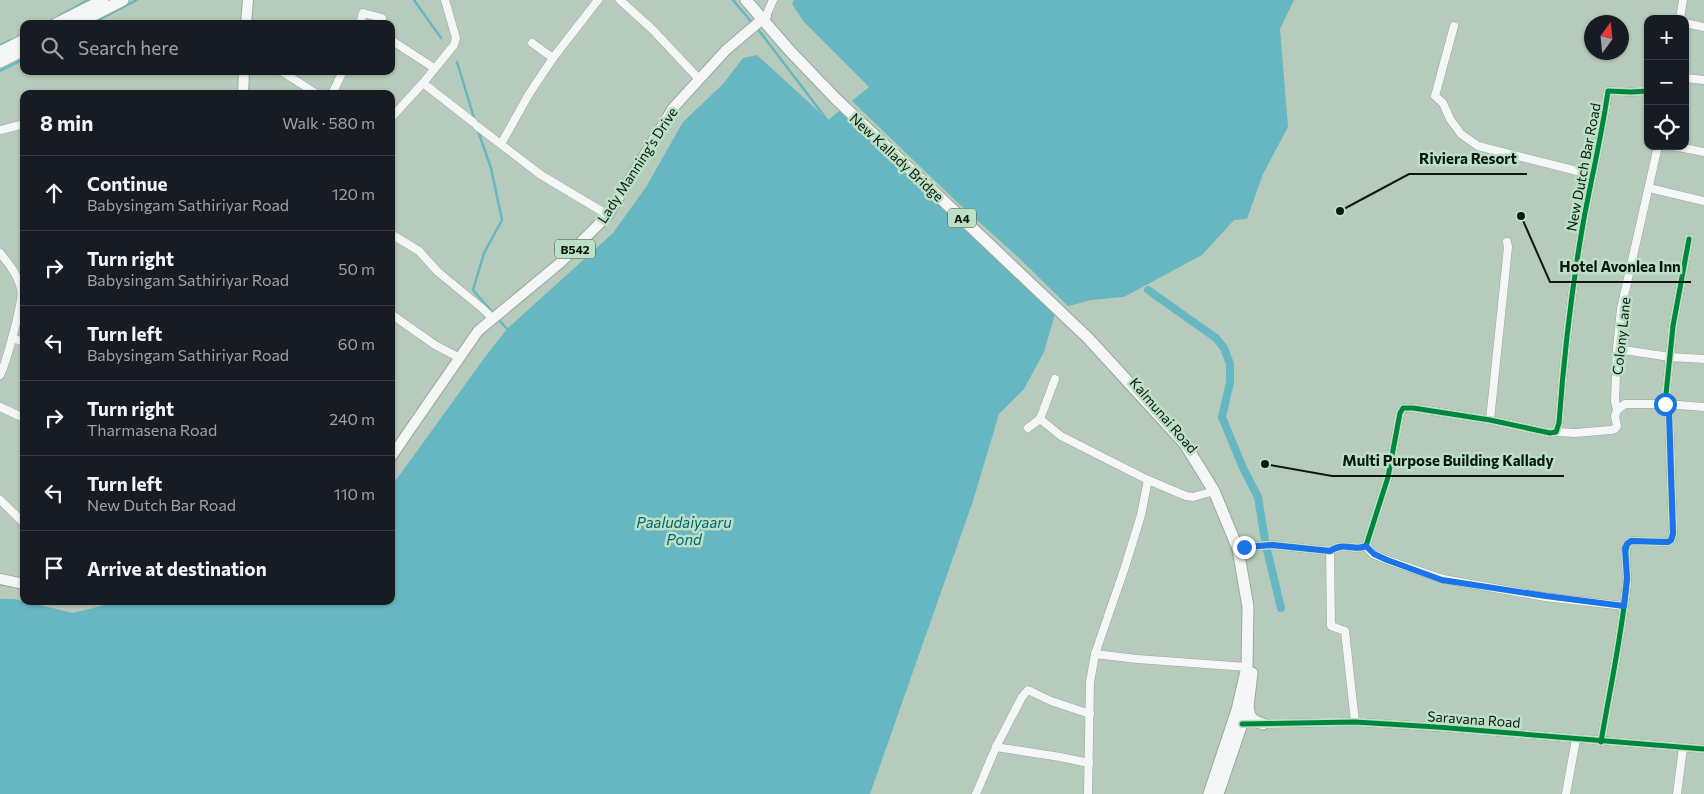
<!DOCTYPE html>
<html lang="en">
<head>
<meta charset="utf-8">
<style>
	:root { --surface:#171b24; --page:#20242c; --text:#f1f3f6; --muted:#9ea1a6; --line:#363941 }
	body { margin:0; font-family:Commissioner,sans-serif; background:var(--page); color:var(--text) }
	.controls { position:absolute; right:15px; top:15px; display:grid; overflow:hidden; border-radius:10px; box-shadow:0 1px 4px #0004 }
	.controls button { width:45px; height:45px; display:grid; place-items:center; padding:0; border:0; border-bottom:1px solid var(--line); background:var(--surface); color:var(--text); font:25px sans-serif }
	.compass { position:absolute; left:1584px; top:15px; width:45px; height:45px; border-radius:50%; background:var(--surface); box-shadow:0 1px 4px #0004; rotate:15deg }
	.stop { position:absolute; width:15px; height:15px; margin:-11px; border:4px solid #1a73e8; border-radius:50%; background:#fff }
	.stop.end { background:#1a73e8; border-color:#fff; box-shadow:0 1px 5px #0008 }
	.list { margin:0; padding:0; list-style:none }
	h2 { display:flex; justify-content:space-between; align-items:center; height:65px; margin:0; padding:0 20px; font-size:21px }
	h2 small { font-size:16px; font-weight:400; color:var(--muted) }
	.list li { display:grid; grid-template-columns:32px 1fr auto; gap:15px; align-items:center; box-sizing:border-box; height:75px; padding:0 20px; border-top:1px solid var(--line) }
	.list b { display:block; font-size:19px; white-space:nowrap }
	.list p { margin:0; font-size:16px; white-space:nowrap; color:var(--muted) }
	.list em { font-size:16px; font-style:normal; color:var(--muted) }
	.icon { flex:none; width:28px; height:28px; fill:none; stroke:currentColor; stroke-width:2; stroke-linecap:round; stroke-linejoin:round }
	.map { position:relative; flex:none; width:1704px; height:794px; overflow:hidden }
	.search { position:absolute; background:var(--surface); box-shadow:0 1px 4px #0004; left:20px; top:20px; width:375px; height:55px; display:flex; align-items:center; gap:12px; box-sizing:border-box; padding:0 18px; border-radius:10px; color:var(--muted); font-size:19px }
	.panel { position:absolute; background:var(--surface); box-shadow:0 1px 4px #0004; left:20px; top:90px; width:375px; height:515px; border-radius:10px }
	.map>svg:first-child { display:block }
	.water { fill:#67b7c2 }
	.pier { fill:#b7cbbc }
	.lines { fill:none; stroke-linecap:round; stroke-linejoin:round }
	.stream { stroke:#67b7c2; stroke-width:2.5 }
	.canal { stroke:#67b7c2; stroke-width:8 }
	.minor-casing { stroke:#98a89c; stroke-width:9 }
	.major-casing { stroke:#98a89c; stroke-width:12 }
	.highway-casing { stroke:#98a89c; stroke-width:13 }
	.minor { stroke:#f4f7f5; stroke-width:8 }
	.major { stroke:#f4f7f5; stroke-width:10 }
	.highway { stroke:#f4f7f5; stroke-width:11 }
	.cycleway-casing { stroke:#bce0c5; stroke-width:8 }
	.cycleway { stroke:#00873e; stroke-width:5 }
	.route { stroke:#1a73e8; stroke-width:6 }
	.labels { text-anchor:middle; dominant-baseline:central; stroke-width:5; stroke-linejoin:round; paint-order:stroke }
	.shield { fill:#bce0c5; stroke:#415546; stroke-width:1 }
	.shield-label { font-size:12px; font-weight:bold; fill:#0c1910 }
	.street-label { font-size:14px; fill:#0c1910; stroke:#bce0c5 }
	.water-label { font-size:15px; font-style:italic; fill:#046271; stroke:#bce0c5 }
	.leader { fill:none; stroke:#0c1910; stroke-width:2 }
	.callout-dot { fill:#0c1910; stroke:#bce0c5; stroke-width:2 }
	.callout-label { font-size:15px; text-anchor:middle; font-weight:bold; fill:#0c1910; stroke:#bce0c5; stroke-width:5; stroke-linejoin:round; paint-order:stroke }
</style>
</head>
<body>
<div class="map">
<svg width="1704" height="794" viewBox="0 0 1704 794">
	<rect width="100%" height="100%" fill="#b7cbbc"/>
	<polygon class="water" points="794,0 1294,0 1280,29 1288,127 1263,174 1247,219 1234,220 1202,255 1124,297 1091,300 1069,306 1055,314 1044,352 1024,389 999,414 973,501 870,794 0,794 0,599 14,599 73,613 121,601 391,601 391,487 485,357 507,329 613,233 646,187 683,122 723,84 743,58 757,55 828,120 869,87 804,22 792,4"/>
	<polygon class="pier" points="850,99 958,203 1018,257 1070,308 1058,315 840,108"/>
	<g class="lines">
		<g class="stream">
			<polyline points="414,0 441,38"/>
			<polyline points="733,0 753,24"/>
			<polyline points="59,16 88,0"/>
			<polyline points="45,24 54,19"/>
			<polyline points="91,24 137,0"/>
			<polyline points="757,28 828,121"/>
			<polyline points="0,45 11,40"/>
			<polyline points="457,62 475,121"/>
			<polyline points="0,71 24,59"/>
			<polyline points="478,131 491,168 502,220 484,253 473,290 494,314"/>
			<polyline points="499,320 507,329"/>
		</g>
		<g class="canal">
			<polyline points="1148,290 1216,338 1224,348 1230,364 1230,382 1222,417 1243,468 1258,497 1265,540"/>
			<polyline points="1267,550 1281,608"/>
		</g>
		<g class="minor-casing">
			<g id="minor">
				<polyline points="620,0 653,30 699,79"/>
				<polyline points="766,16 773,0"/>
				<polyline points="1680,19 1683,0"/>
				<polyline points="1685,23 1704,27"/>
				<polyline points="360,24 363,13 382,18 382,24"/>
				<polyline points="1454,26 1435,96 1443,103 1450,119 1461,134 1478,146 1593,175"/>
				<polyline points="391,40 434,68"/>
				<polyline points="532,43 553,58"/>
				<polyline points="281,71 317,94"/>
				<polyline points="1685,78 1704,80"/>
				<polyline points="423,83 473,122"/>
				<polyline points="332,94 343,71"/>
				<polyline points="391,118 423,83 454,45 456,38 445,0"/>
				<polyline points="477,126 541,175 608,215"/>
				<polyline points="0,130 24,124"/>
				<polyline points="501,144 529,94 553,58 598,0"/>
				<polyline points="1673,146 1704,152"/>
				<polyline points="1649,188 1704,201"/>
				<polyline points="391,234 419,251 438,272 482,308 493,319"/>
				<path d="M 0,253 C 9,264 18,275 21,289 C 24,300 6,363 0,375"/>
				<polyline points="391,314 435,345 458,357"/>
				<polyline points="12,338 24,342"/>
				<polyline points="1617,349 1670,357 1704,359"/>
				<polyline points="0,407 24,418"/>
				<polyline points="1617,410 1615,401 1617,349 1621,309 1658,146"/>
				<polyline points="1040,419 1055,379"/>
				<polyline points="1490,420 1508,247 1507,242"/>
				<polyline points="1028,428 1040,419 1061,436 1148,480"/>
				<polyline points="1556,432 1575,433 1611,430 1615,429 1617,426 1615,416 1617,410 1625,404 1665,404 1704,407"/>
				<polyline points="0,500 24,523"/>
				<polyline points="1366,546 1373,554 1387,560 1443,579 1545,597 1624,606"/>
				<path d="M 1244,547 L 1272,545 L 1330,551 C 1344,541 1355,552 1366,546 L 1388,477 L 1400,413 L 1403,408 L 1413,408 L 1490,420 L 1550,433 L 1556,432 L 1559,423 C 1564,354 1572,286 1584,218 C 1592,176 1602,134 1608,91 L 1631,92 L 1648,91"/>
				<polyline points="1330,551 1331,626 1345,631 1355,722"/>
				<polyline points="1095,654 1137,659 1247,667"/>
				<polyline points="1260,724 1355,722 1437,727 1704,749"/>
				<path d="M 1601,742 C 1610,688 1622,635 1627,581 C 1628,570 1621,547 1631,541 L 1668,542 L 1671,540 L 1673,534 L 1669,412 L 1665,404 L 1673,326 L 1689,239"/>
				<polyline points="996,747 1060,757 1089,763"/>
				<polyline points="976,794 996,747 1022,697 1028,690 1051,701 1090,714"/>
				<polyline points="1088,794 1090,682 1095,654 1125,567 1141,515 1148,480 1186,496 1193,497 1214,491"/>
				<polyline points="1566,794 1576,739"/>
				<polyline points="1677,794 1683,748"/>
			</g>
		</g>
		<g class="major-casing">
			<g id="major">
				<polyline points="246,24 248,0"/>
				<polyline points="243,94 244,71"/>
				<polyline points="391,457 478,331 560,263 608,215 673,108 726,50 766,16"/>
				<polyline points="0,579 24,584"/>
			</g>
		</g>
		<g class="highway-casing">
			<g id="highway">
				<polyline points="746,0 790,51 836,99 1088,338 1185,444 1214,491 1238,549 1248,607 1247,667 1237,710 1209,794"/>
				<polyline points="56,24 103,0"/>
				<polyline points="76,24 123,0"/>
				<polyline points="0,52 24,40"/>
				<polyline points="0,62 24,50"/>
				<path d="M 1248,706 C 1249,717 1252,721 1263,724"/>
				<polyline points="1218,794 1248,706 1252,673"/>
			</g>
		</g>
		<use href="#minor" class="minor"/>
		<use href="#major" class="major"/>
		<use href="#highway" class="highway"/>
		<g class="cycleway-casing">
			<g id="cycleway">
				<path d="M 1244,547 L 1272,545 L 1330,551 C 1344,541 1355,552 1366,546 L 1388,477 L 1400,413 L 1403,408 L 1413,408 L 1490,420 L 1550,433 L 1556,432 L 1559,423 C 1564,354 1572,286 1584,218 C 1592,176 1602,134 1608,91 L 1631,92 L 1648,91"/>
				<polyline points="1242,724 1355,722 1437,727 1704,749"/>
				<path d="M 1601,742 C 1610,688 1622,635 1627,581 C 1628,570 1621,547 1631,541 L 1668,542 L 1671,540 L 1673,534 L 1669,412 L 1665,404 L 1673,326 L 1689,239"/>
			</g>
		</g>
		<use href="#cycleway" class="cycleway"/>
	</g>
	<g class="lines">
		<path class="route" d="M 1244,547 L 1272,545 L 1330,551 C 1344,541 1355,552 1366,546 L 1374,554 L 1387,560 L 1442,580 L 1546,596 L 1624,606 L 1627,578 L 1625,548 L 1627,544 L 1631,541 L 1668,542 L 1671,540 L 1673,534 L 1669,412 L 1665,404"/>
	</g>
	<g class="labels">
		<g class="shield">
			<rect x="948" y="208.5" width="28" height="19" rx="4"/>
			<rect x="555" y="239.5" width="40" height="19" rx="4"/>
		</g>
		<g class="shield-label">
			<text x="962" y="218">A4</text>
			<text x="575" y="249">B542</text>
		</g>
		<g class="street-label">
			<text transform="translate(897 157) rotate(43)">New Kallady Bridge</text>
			<text transform="translate(637 165) rotate(-57)">Lady Manning’s Drive</text>
			<text transform="translate(1583 167) rotate(-79)">New Dutch Bar Road</text>
			<text transform="translate(1621 336) rotate(-84)">Colony Lane</text>
			<text transform="translate(1164 415) rotate(49)">Kalmunai Road</text>
			<text transform="translate(1474 719) rotate(4)">Saravana Road</text>
		</g>
		<g class="water-label">
			<text x="684" y="522">Paaludaiyaaru<tspan x="684" dy="17">Pond</tspan></text>
		</g>
	</g>
	<path class="leader" d="M1340 211L1409 174H1527M1521 216L1550 282H1691M1265 464L1332 476H1564"/>
	<g class="callout-dot">
		<circle cx="1340" cy="211" r="5"/>
		<circle cx="1521" cy="216" r="5"/>
		<circle cx="1265" cy="464" r="5"/>
	</g>
	<g class="callout-label">
		<text x="1468" y="164">Riviera Resort</text>
		<text x="1620" y="272">Hotel Avonlea Inn</text>
		<text x="1448" y="466">Multi Purpose Building Kallady</text>
	</g>
</svg>
<div class="controls">
<button>+</button>
<button>−</button>
<button><svg class="icon" aria-label="locate" viewBox="0 0 24 24"><circle cx="12" cy="12" r="6"/><path d="M12 2v4M12 18v4M2 12h4M18 12h4"/></svg></button>
</div>
<svg class="compass" viewBox="-18 -18 36 36"><path d="M0-13l5 13h-10z" fill="#e53935"/><path d="M0 13l5-13h-10z" fill="#9ea1a6"/></svg>
<div class="stop" style="left:1665px;top:404px"></div>
<div class="stop end" style="left:1244px;top:547px"></div>
<div class="search"><svg class="icon" aria-label="search" viewBox="0 0 24 24"><circle cx="10" cy="10" r="6"/><path d="M15 15l6 6"/></svg>Search here</div>
<section class="panel">
<h2>8 min<small>Walk · 580 m</small></h2>
<ul class="list">
<li><svg class="icon" aria-label="ahead" viewBox="0 0 24 24"><path d="M12 20V5M6 11l6-6 6 6"/></svg><div><b>Continue</b><p>Babysingam Sathiriyar Road</p></div><em>120 m</em></li>
<li><svg class="icon" aria-label="right" viewBox="0 0 24 24"><path d="M7 20v-9h11M14 6l5 5-5 5"/></svg><div><b>Turn right</b><p>Babysingam Sathiriyar Road</p></div><em>50 m</em></li>
<li><svg class="icon" aria-label="left" viewBox="0 0 24 24"><path d="M17 20v-9H6M10 6l-5 5 5 5"/></svg><div><b>Turn left</b><p>Babysingam Sathiriyar Road</p></div><em>60 m</em></li>
<li><svg class="icon" aria-label="right" viewBox="0 0 24 24"><path d="M7 20v-9h11M14 6l5 5-5 5"/></svg><div><b>Turn right</b><p>Tharmasena Road</p></div><em>240 m</em></li>
<li><svg class="icon" aria-label="left" viewBox="0 0 24 24"><path d="M17 20v-9H6M10 6l-5 5 5 5"/></svg><div><b>Turn left</b><p>New Dutch Bar Road</p></div><em>110 m</em></li>
<li><svg class="icon" aria-label="arrive" viewBox="0 0 24 24"><path d="M6 21V4h12l-3 4 3 4H6"/></svg><div><b>Arrive at destination</b></div></li>
</ul>
</section>
</div>
</body>
</html>
